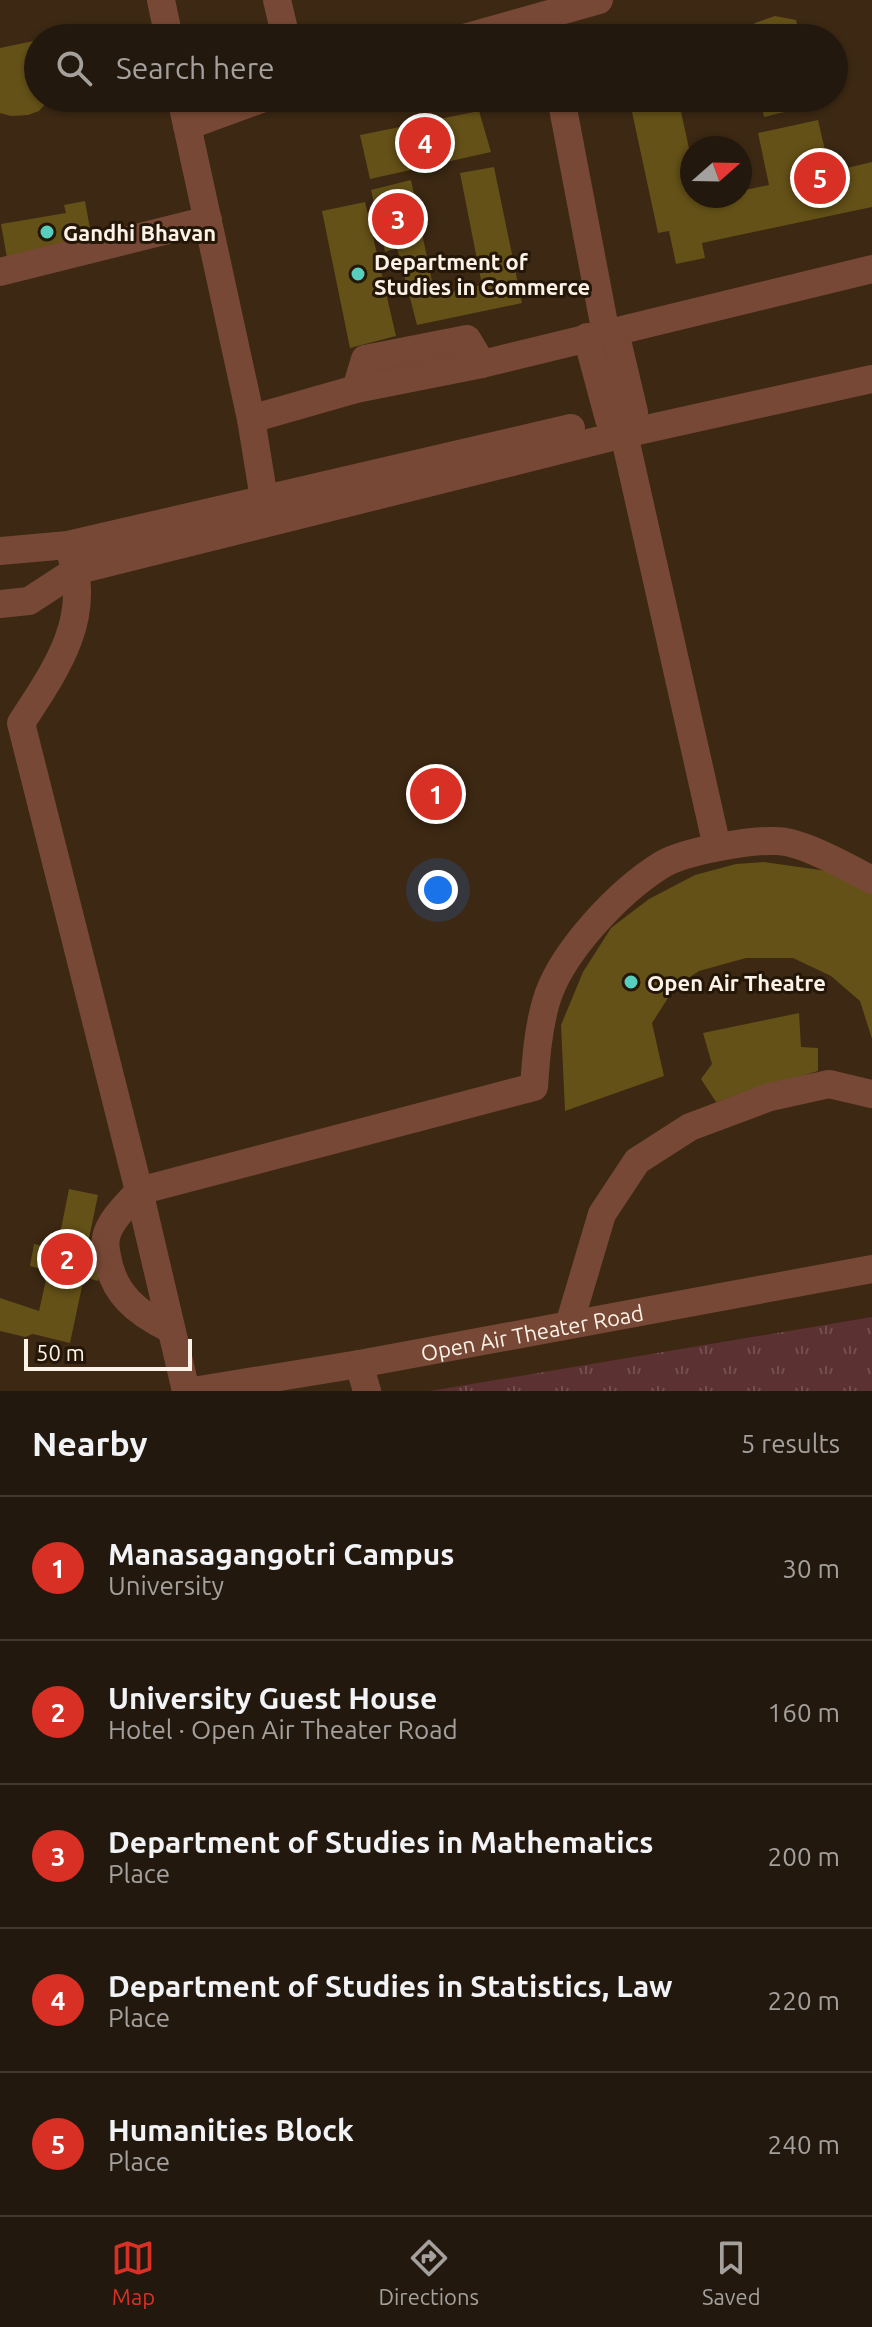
<!DOCTYPE html>
<html lang="en">
<head>
<meta charset="utf-8">
<style>
	:root { --surface:#23180d; --page:#2f251b; --text:#f1f3f6; --muted:#a3a09d; --line:#40372e; --accent:#d93025 }
	body { margin:0; font-family:Ubuntu,sans-serif; background:var(--page); color:var(--text) }
	.compass { position:absolute; left:680px; top:136px; width:72px; height:72px; border-radius:50%; background:var(--surface); box-shadow:0 2px 6px #0004; rotate:70deg }
	.scale { position:absolute; left:24px; bottom:20px; width:168px; box-sizing:border-box; padding-left:8px; border:4px solid #fdf2e8; border-top:0; font-size:22px; line-height:28px; white-space:nowrap; color:#fdf2e8; -webkit-text-stroke:6px #251708; paint-order:stroke }
	.you { position:absolute; left:438px; top:890px; width:28px; height:28px; margin:-20px; border:6px solid #fff; border-radius:50%; background:#1a73e8; box-shadow:0 0 0 12px #1a73e833 }
	.badge { display:grid; place-items:center; width:52px; height:52px; border-radius:50%; background:var(--accent); color:#fff; font-size:26px; font-weight:700 }
	.pin { position:absolute; translate:-50% -50%; border:4px solid #fff; box-shadow:0 2px 8px #0006 }
	.list { margin:0; padding:0; list-style:none }
	h2 { display:flex; justify-content:space-between; align-items:center; height:104px; margin:0; padding:0 32px; font-size:34px }
	h2 small { font-size:26px; font-weight:400; color:var(--muted) }
	.list li { display:grid; grid-template-columns:52px 1fr auto; gap:24px; align-items:center; box-sizing:border-box; height:144px; padding:0 32px; border-top:2px solid var(--line) }
	.list b { display:block; font-size:30px; white-space:nowrap }
	.list p { margin:0; font-size:26px; white-space:nowrap; color:var(--muted) }
	.list em { font-size:26px; font-style:normal; color:var(--muted) }
	.icon { flex:none; width:44px; height:44px; fill:none; stroke:currentColor; stroke-width:2; stroke-linecap:round; stroke-linejoin:round }
	.map { position:relative; flex:none; width:872px; height:1391px; overflow:hidden }
	.search { position:absolute; background:var(--surface); box-shadow:0 2px 6px #0004; left:24px; right:24px; top:24px; height:88px; display:flex; align-items:center; gap:20px; box-sizing:border-box; padding:0 28px; border-radius:44px; color:var(--muted); font-size:30px }
	.sheet { height:824px; background:var(--surface) }
	nav { display:flex; justify-content:space-around; align-items:center; box-sizing:border-box; height:112px; border-top:2px solid var(--line); background:var(--surface); font-size:22px; color:var(--muted) }
	nav a { display:grid; justify-items:center; gap:4px }
	nav .on { color:var(--accent) }
	.map>svg:first-child { display:block }
	.built { fill:#3c2813; fill-rule:evenodd }
	.park { fill:url(#park-tufts) }
	.building { fill:#645117 }
	.lines { fill:none; stroke-linecap:round; stroke-linejoin:round }
	.minor { stroke:#774835; stroke-width:28 }
	.poi-dot { fill:#58cebf; stroke:#251708; stroke-width:3 }
	.labels { text-anchor:middle; dominant-baseline:central; stroke-width:6; stroke-linejoin:round; paint-order:stroke }
	.poi-label { font-size:22px; font-weight:bold; fill:#fdf2e8; stroke:#251708; text-anchor:start }
	.street-label { font-size:22px; fill:#fdf2e8; stroke:#251708 }
</style>
</head>
<body>
<div class="map">
<svg width="872" height="1391" viewBox="0 0 872 1391">
	<defs>
		<pattern id="park-tufts" width="24" height="20" patternUnits="userSpaceOnUse" patternTransform="scale(2)"><rect width="24" height="20" fill="#5c3131"/><path d="M3 7l-1-3M5 7V3M7 7l1-3M15 17l-1-3M17 17v-4M19 17l1-3" fill="none" stroke="#744f4f"/></pattern>
	</defs>
	<rect width="100%" height="100%" fill="#2f2011"/>
	<path class="built" d="M 0,0 L 872,0 L 872,1391 L 0,1391 ZM 38,38 L 834,38 L 834,98 L 38,98 ZM 692,148 L 740,148 L 740,196 L 692,196 Z"/>
	<polygon class="park" points="872,1317 872,1391 430,1391"/>
	<g class="building">
		<polygon points="775,16 796,20 800,38 746,38 746,34 755,23"/>
		<polygon points="38,40 38,98 49,98 48,101 39,111 28,115 11,116 0,113 0,48"/>
		<polygon points="629,98 678,98 692,162 692,196 699,196 700,200 718,196 740,196 740,191 769,185 758,133 818,120 830,172 872,162 872,207 702,243 705,258 676,264 669,231 658,233"/>
		<polygon points="760,98 812,98 813,105 764,117"/>
		<polygon points="479,111 491,152 370,179 360,135"/>
		<polygon points="494,167 522,303 417,325 397,248 385,252 371,190 411,180 435,296 482,285 460,173"/>
		<polygon points="85,201 92,240 7,258 1,224 66,213 64,205"/>
		<polygon points="365,202 396,336 350,348 322,211"/>
		<polygon points="764,862 834,872 872,894 872,1039 860,1001 831,976 793,958 746,958 699,971 675,987 652,1023 664,1076 565,1111 561,1025 583,972 611,928 649,899 695,875 736,864"/>
		<polygon points="799,1013 801,1047 818,1048 818,1071 716,1102 701,1079 712,1064 703,1033"/>
		<polygon points="69,1189 98,1195 87,1248 104,1251 98,1281 84,1277 70,1343 33,1334 25,1337 0,1331 0,1298 39,1311 48,1271 30,1266 34,1244 57,1249"/>
	</g>
	<g class="lines">
		<g class="minor">
			<polyline points="161,0 169,38"/>
			<polyline points="277,0 286,38"/>
			<polyline points="464,38 599,0"/>
			<polyline points="181,98 251,419 267,517"/>
			<polyline points="561,98 606,334"/>
			<polyline points="187,126 264,98"/>
			<polyline points="0,272 208,220"/>
			<polyline points="615,332 634,412"/>
			<polyline points="587,337 609,419"/>
			<polyline points="356,389 365,359 467,339 482,364"/>
			<polyline points="251,419 356,389 482,364 872,269"/>
			<polyline points="624,434 717,847"/>
			<polyline points="0,551 68,545 571,428"/>
			<path d="M 72,558 C 91,622 54,672 21,723 L 139,1191 L 186,1391"/>
			<polyline points="0,604 29,601 75,571 624,434 872,379"/>
			<polyline points="569,1325 602,1214 637,1161 690,1127 770,1097 829,1084 872,1094"/>
			<path d="M 170,1329 C 137,1313 113,1294 107,1256 C 105,1248 105,1238 108,1231 C 114,1216 129,1203 139,1191 L 534,1087 C 536,1058 538,1030 546,1002 C 560,953 619,891 663,864 C 686,851 749,840 776,841 C 802,841 849,868 872,880"/>
			<polyline points="359,1364 367,1391"/>
			<path id="s1" d="M 193,1391 L 359,1364 L 872,1269"/>
		</g>
	</g>
	<g class="poi-dot">
		<circle cx="47" cy="232" r="8"/>
		<circle cx="358" cy="274" r="8"/>
		<circle cx="631" cy="982" r="8"/>
	</g>
	<g class="labels">
		<g class="poi-label">
			<text x="63" y="232">Gandhi Bhavan</text>
			<text x="374" y="261">Department of<tspan x="374" dy="25">Studies in Commerce</tspan></text>
			<text x="647" y="982">Open Air Theatre</text>
		</g>
		<g class="street-label">
			<text stroke="none"><textPath href="#s1" startOffset="344">Open Air Theater Road</textPath></text>
		</g>
	</g>
</svg>
<svg class="compass" viewBox="-18 -18 36 36"><path d="M0-13l5 13h-10z" fill="#e53935"/><path d="M0 13l5-13h-10z" fill="#a3a09d"/></svg>
<div class="scale">50 m</div>
<div class="you"></div>
<div class="pin badge" style="left:436px;top:794px">1</div>
<div class="pin badge" style="left:67px;top:1259px">2</div>
<div class="pin badge" style="left:398px;top:219px">3</div>
<div class="pin badge" style="left:425px;top:143px">4</div>
<div class="pin badge" style="left:820px;top:178px">5</div>
<div class="search"><svg class="icon" aria-label="search" viewBox="0 0 24 24"><circle cx="10" cy="10" r="6"/><path d="M15 15l6 6"/></svg>Search here</div>
</div>
<section class="sheet">
<h2>Nearby<small>5 results</small></h2>
<ul class="list">
<li><span class="badge">1</span><div><b>Manasagangotri Campus</b><p>University</p></div><em>30 m</em></li>
<li><span class="badge">2</span><div><b>University Guest House</b><p>Hotel · Open Air Theater Road</p></div><em>160 m</em></li>
<li><span class="badge">3</span><div><b>Department of Studies in Mathematics</b><p>Place</p></div><em>200 m</em></li>
<li><span class="badge">4</span><div><b>Department of Studies in Statistics, Law</b><p>Place</p></div><em>220 m</em></li>
<li><span class="badge">5</span><div><b>Humanities Block</b><p>Place</p></div><em>240 m</em></li>
</ul>
</section>
<nav>
<a class="on"><svg class="icon" aria-label="map" viewBox="0 0 24 24"><path d="M3 6l6-2 6 2 6-2v14l-6 2-6-2-6 2zM9 4v14M15 6v14"/></svg>Map</a>
<a><svg class="icon" aria-label="directions" viewBox="0 0 24 24"><path d="M12 3l9 9-9 9-9-9zM9 14v-3h6M13 9l2 2-2 2"/></svg>Directions</a>
<a><svg class="icon" aria-label="saved" viewBox="0 0 24 24"><path d="M7 4h10v16l-5-4-5 4z"/></svg>Saved</a>
</nav>
</body>
</html>
